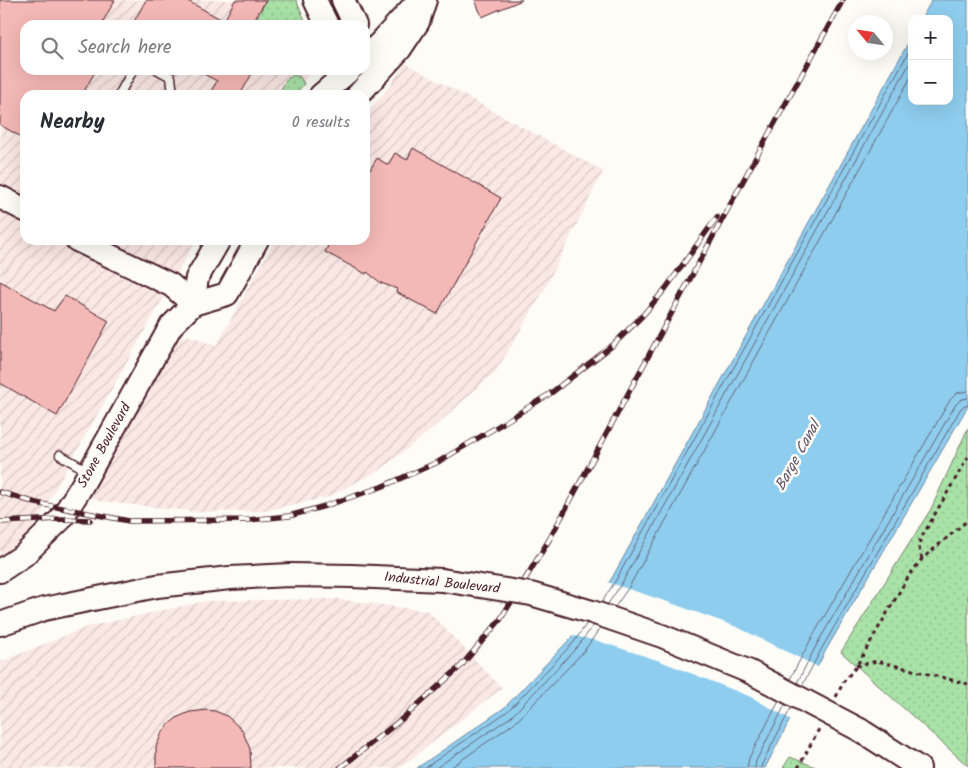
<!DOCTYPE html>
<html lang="en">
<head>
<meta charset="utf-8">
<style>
	:root { --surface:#fff; --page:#f7f7f7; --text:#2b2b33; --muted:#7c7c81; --line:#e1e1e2 }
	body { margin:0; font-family:Kalam,sans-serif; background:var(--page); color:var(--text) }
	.controls { position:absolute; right:15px; top:15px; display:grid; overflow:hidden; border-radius:10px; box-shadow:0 5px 20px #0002 }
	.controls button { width:45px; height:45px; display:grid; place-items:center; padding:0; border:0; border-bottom:1px solid var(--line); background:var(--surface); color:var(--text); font:25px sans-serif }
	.compass { position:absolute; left:848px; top:15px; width:45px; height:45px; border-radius:50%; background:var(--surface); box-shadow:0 5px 20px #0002; rotate:299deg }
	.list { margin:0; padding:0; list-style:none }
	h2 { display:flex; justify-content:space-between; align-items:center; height:65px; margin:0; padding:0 20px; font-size:21px }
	h2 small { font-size:16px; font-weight:400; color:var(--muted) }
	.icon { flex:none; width:28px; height:28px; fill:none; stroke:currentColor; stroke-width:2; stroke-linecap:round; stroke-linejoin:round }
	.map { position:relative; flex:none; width:968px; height:768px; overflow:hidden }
	.search { position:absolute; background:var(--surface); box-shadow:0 5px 20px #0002; left:20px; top:20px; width:350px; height:55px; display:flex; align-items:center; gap:12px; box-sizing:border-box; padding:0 18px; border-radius:15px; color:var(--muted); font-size:19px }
	.panel { position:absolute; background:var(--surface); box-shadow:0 5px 20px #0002; left:20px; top:90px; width:350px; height:155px; border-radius:15px }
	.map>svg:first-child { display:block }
	.industrial { fill:url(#industrial-furrows) }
	.grass { fill:url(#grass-dots); stroke:#798069 }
	.water { fill:#8ecdee; stroke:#7387a0 }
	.pier { fill:#fdfcf7 }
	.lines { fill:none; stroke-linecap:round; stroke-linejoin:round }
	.shore { stroke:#656579; stroke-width:1 }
	.building { fill:#f4b8b6; stroke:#4a1f2b }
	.lane-casing { stroke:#4a1f2b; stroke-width:11 }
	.secondary-casing { stroke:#4a1f2b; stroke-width:26 }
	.path { stroke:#4a1f2b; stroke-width:3; stroke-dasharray:4 4; stroke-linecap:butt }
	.lane { stroke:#fdfcf7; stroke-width:8 }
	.secondary { stroke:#fdfcf7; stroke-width:22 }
	.rail-casing { stroke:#4a1f2b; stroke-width:5.5 }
	.rail { stroke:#fdfcf7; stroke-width:4; stroke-dasharray:11; stroke-linecap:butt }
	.secondary-bridge-casing { stroke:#4a1f2b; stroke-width:26; stroke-linecap:butt }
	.secondary-bridge { stroke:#fdfcf7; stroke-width:22 }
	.labels { text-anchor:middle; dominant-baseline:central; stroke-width:5; stroke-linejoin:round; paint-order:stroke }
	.street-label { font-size:14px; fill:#4a1f2b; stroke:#fdfcf7 }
	.water-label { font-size:15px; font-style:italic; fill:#5e5366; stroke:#fdfcf7 }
</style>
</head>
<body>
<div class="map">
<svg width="968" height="768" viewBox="0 0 968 768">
	<defs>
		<pattern id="industrial-furrows" width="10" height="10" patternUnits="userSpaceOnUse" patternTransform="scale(1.25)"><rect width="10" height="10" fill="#fae8e4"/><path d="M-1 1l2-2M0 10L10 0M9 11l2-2" fill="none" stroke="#d8c7c4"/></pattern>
		<pattern id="grass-dots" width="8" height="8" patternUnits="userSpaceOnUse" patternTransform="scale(1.25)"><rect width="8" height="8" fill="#a8e2a7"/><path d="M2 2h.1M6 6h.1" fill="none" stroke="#92c190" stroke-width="1.8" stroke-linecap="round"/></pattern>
	</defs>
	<rect width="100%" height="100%" fill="#fdfcf7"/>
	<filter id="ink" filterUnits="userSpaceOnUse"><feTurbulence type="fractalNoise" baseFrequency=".02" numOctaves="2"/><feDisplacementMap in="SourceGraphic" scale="10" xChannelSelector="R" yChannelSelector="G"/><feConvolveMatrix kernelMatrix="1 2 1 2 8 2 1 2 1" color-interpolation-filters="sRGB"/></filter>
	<g filter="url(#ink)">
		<g class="industrial">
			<polygon points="0,0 297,0 306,25 25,25 25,70 311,70 296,95 25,95 25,240 196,240 22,548 0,558"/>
			<polygon points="405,63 603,171 543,292 497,370 431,430 380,470 328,497 264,511 198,512 98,501 90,495 174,343 178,338 190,336 216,346 275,240 365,240 365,116 391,84"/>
			<polygon points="336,599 428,611 502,688 400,768 0,768 0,662 87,627 206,601"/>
		</g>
		<g class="grass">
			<polygon points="267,0 296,0 307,25 259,25 256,19"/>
			<polygon points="294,75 300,77 304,84 294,95 278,95 287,79"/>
			<polygon points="968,428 968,766 841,652 931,509"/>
			<polygon points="790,757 818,768 783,768"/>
		</g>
		<polygon class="water" points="932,0 968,0 968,406 826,650 765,768 417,768 504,708 570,639 612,578 912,36 912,101 949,101 949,19 921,19"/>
		<polygon class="pier" points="607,582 668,602 737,627 820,668 793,721 751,697 660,661 598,641 570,635"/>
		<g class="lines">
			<g class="shore">
				<polyline points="602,602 616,580 912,46"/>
				<polyline points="608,604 622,583 912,59"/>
				<polyline points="615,607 629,587 912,75"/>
				<polyline points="790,679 810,641 950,400 957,393 968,391"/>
				<polyline points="797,683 817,644 956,404 962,399 968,398"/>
				<polyline points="802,686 822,648 961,408 968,405"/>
				<polyline points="425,768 508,711 574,642 587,623"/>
				<polyline points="436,768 512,716 578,646 593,626"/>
				<polyline points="450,768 517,721 584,651 600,628"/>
				<polyline points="747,768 749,758 779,701"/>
				<polyline points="755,768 756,761 785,705"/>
				<polyline points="761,768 762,764 791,708"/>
			</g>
		</g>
		<g class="building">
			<polygon points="0,0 115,0 101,25 25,25 25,70 96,70 82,95 25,95 25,139 0,125"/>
			<polygon points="146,0 186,0 224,21 235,0 266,0 251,25 132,25"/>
			<polygon points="475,0 522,0 482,17"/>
			<polygon points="196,70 254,70 240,95 209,95 217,81"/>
			<polygon points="413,148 501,198 437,314 396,292 397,289 381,283 367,272 366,274 325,252 331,240 365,240 365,167 370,170 377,158 388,165 395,153 407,160"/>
			<polygon points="0,281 54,311 65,296 109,321 57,416 0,383"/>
			<polygon points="207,710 215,711 227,716 242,730 250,749 251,768 156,768 156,747 161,735 168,725 178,717 190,712"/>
		</g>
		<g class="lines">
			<g class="lane-casing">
				<g id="lane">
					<polyline points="158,70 171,77 173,95"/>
					<polyline points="119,95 133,70"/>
					<polyline points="60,455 88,471"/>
				</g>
			</g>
			<g class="secondary-casing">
				<g id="secondary">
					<polyline points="315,0 327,25"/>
					<polyline points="343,0 355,25"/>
					<polyline points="365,57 381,42 419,0"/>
					<polyline points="321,95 350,70"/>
					<polyline points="358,95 400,49 418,22 425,0"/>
					<polyline points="0,197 25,210"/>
					<polyline points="77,240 171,285 193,304"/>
					<polyline points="193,304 197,278 219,240"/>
					<path id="s1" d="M 0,571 L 24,555 L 61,519 L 80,489 L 171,326 L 193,304 L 227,294 L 257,240"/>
					<polyline points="0,624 44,609 157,586 230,578 290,575 352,576 442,580"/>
					<polyline points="860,730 919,768"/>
				</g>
			</g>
			<g class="path">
				<polyline points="922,559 919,548 920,540 968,457"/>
				<polyline points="856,666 877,661 968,684"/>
				<polyline points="836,697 844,681 856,667 908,577 922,559 968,520"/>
				<polyline points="798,768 819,729"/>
			</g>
			<use href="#lane" class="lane"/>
			<use href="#secondary" class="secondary"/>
			<g class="rail-casing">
				<g id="rail">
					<polyline points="0,492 36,503 129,521 248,520 289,516 325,506 381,487 438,462 495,428 551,393 613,345 643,315 666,288 717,217"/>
					<polyline points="0,522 61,519 90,520"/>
					<polyline points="340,768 403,718 461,666 500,620 549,540 750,168 843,0"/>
				</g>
			</g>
			<use href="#rail" class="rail"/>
			<g class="secondary-bridge-casing">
				<polyline id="secondary-bridge" points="442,580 531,594 592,612 662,636 750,672 860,730"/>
			</g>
			<use href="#secondary-bridge" class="secondary-bridge"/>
		</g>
	</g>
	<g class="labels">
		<g class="street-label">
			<text stroke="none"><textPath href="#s1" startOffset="166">Stone Boulevard</textPath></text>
			<text transform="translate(442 583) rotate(6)">Industrial Boulevard</text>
		</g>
		<g class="water-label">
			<text transform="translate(798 456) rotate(-61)">Barge Canal</text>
		</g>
	</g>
</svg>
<div class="controls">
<button>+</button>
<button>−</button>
</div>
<svg class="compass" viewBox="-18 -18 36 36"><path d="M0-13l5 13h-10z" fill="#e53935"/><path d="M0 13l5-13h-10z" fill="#7c7c81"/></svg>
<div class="search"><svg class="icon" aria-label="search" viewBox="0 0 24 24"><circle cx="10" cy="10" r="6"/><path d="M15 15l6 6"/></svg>Search here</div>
<section class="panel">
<h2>Nearby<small>0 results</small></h2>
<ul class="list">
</ul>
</section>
</div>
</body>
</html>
